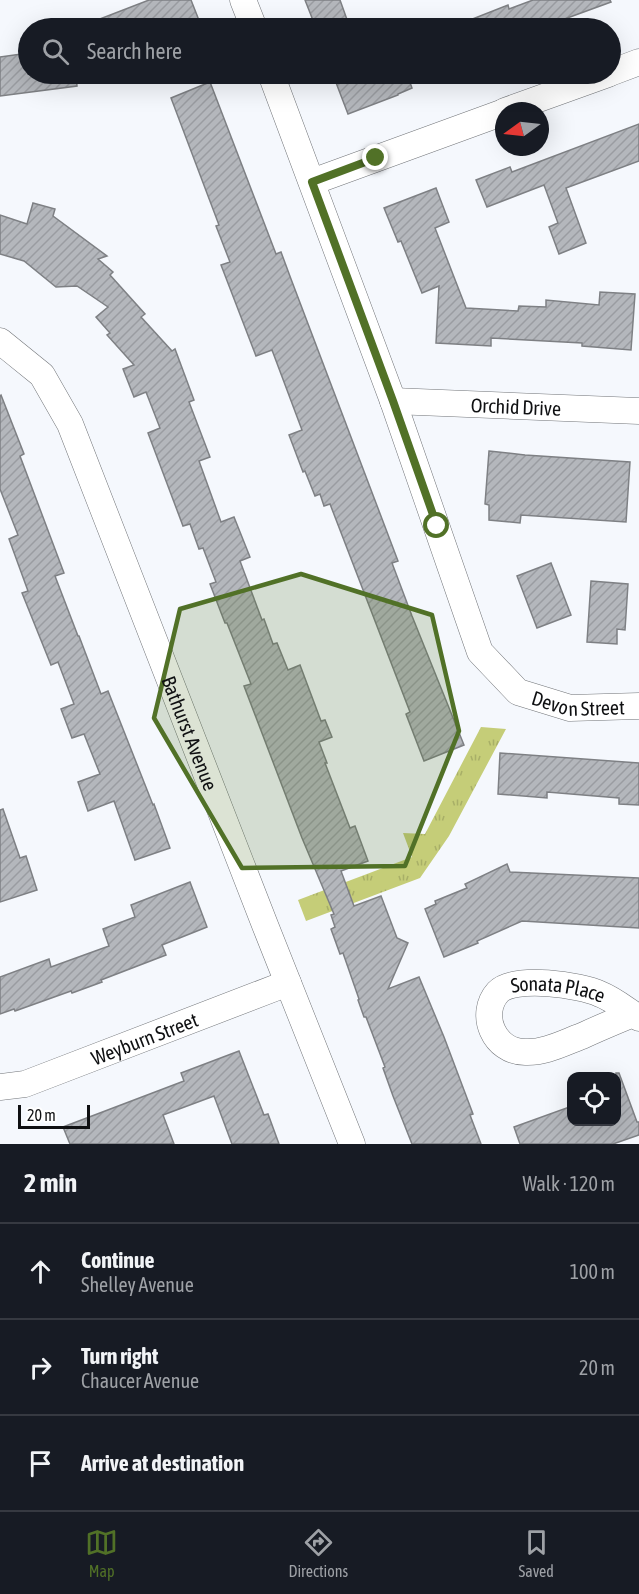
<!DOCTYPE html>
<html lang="en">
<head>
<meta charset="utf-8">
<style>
	:root { --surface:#171b24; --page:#242831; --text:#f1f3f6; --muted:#9ea1a6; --line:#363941; --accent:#517127 }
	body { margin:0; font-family:"Asap Condensed",sans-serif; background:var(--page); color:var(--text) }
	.controls { position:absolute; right:18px; bottom:18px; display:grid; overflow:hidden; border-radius:12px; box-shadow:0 6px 24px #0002 }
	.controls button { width:54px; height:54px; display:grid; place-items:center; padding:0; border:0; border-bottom:2px solid var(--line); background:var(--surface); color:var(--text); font:30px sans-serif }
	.compass { position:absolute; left:495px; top:102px; width:54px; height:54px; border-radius:50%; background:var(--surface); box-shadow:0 6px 24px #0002; rotate:255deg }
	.scale { position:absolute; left:18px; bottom:15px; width:72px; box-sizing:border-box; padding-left:6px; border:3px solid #0f1012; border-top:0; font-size:16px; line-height:21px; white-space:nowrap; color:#0f1012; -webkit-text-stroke:4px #fff; paint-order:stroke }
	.stop { position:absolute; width:18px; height:18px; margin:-14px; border:4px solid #517127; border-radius:50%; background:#fff }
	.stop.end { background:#517127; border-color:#fff; box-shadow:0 2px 6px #0008 }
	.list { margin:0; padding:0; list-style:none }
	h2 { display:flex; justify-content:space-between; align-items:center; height:78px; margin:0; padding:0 24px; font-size:26px }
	h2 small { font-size:20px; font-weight:400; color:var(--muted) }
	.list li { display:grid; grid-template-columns:39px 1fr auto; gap:18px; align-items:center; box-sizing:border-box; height:96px; padding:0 24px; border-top:2px solid var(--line) }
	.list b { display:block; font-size:22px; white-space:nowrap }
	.list p { margin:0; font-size:20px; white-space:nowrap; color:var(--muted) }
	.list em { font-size:20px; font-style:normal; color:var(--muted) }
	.icon { flex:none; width:33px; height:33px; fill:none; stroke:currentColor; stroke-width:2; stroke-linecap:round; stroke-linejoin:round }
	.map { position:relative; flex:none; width:639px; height:1144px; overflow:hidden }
	.search { position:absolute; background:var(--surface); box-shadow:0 6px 24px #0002; left:18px; right:18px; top:18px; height:66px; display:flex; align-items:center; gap:15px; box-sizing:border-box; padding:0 21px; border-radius:33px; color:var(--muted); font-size:22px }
	.sheet { height:366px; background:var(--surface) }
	nav { display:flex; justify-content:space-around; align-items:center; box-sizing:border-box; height:84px; border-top:2px solid var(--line); background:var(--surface); font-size:16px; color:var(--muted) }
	nav a { display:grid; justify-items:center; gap:3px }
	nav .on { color:var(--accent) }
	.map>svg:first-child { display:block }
	.grass { fill:url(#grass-tufts) }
	.building { fill:url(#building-hatch); stroke:#7e8084; stroke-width:1.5 }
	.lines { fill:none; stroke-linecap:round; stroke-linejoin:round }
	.minor-casing { stroke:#727579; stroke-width:27 }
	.minor { stroke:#fff; stroke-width:26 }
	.route { stroke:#517127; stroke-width:8 }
	.marked { fill:#517127; fill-opacity:0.2; stroke:#517127; stroke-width:4.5; stroke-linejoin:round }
	.labels { text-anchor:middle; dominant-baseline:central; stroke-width:5; stroke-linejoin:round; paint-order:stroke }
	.street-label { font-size:20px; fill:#0f1012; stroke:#fff }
</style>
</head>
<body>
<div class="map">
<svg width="639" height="1144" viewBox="0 0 639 1144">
	<defs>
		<pattern id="grass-tufts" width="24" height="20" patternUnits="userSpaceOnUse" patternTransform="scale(1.5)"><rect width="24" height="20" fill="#c5cd78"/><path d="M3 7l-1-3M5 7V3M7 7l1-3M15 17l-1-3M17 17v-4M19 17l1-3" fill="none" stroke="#a8af67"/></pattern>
		<pattern id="building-hatch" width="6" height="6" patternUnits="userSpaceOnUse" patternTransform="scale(1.5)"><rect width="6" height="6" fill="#b4b7bc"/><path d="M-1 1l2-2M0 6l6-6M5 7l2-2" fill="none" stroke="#9a9ca1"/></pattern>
	</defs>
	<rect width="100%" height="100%" fill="#f5f8fd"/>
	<polygon class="grass" points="481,727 506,729 449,836 420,878 306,921 298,900 412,857 403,833 425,834"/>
	<g class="building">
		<polygon points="149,0 191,0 202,28 79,28 79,27"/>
		<polygon points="305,0 340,0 350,28 316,28"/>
		<polygon points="533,0 610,0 611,2 540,28 453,28 452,27 508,5 509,9"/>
		<polygon points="28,53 28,74 76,74 77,86 0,96 0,57"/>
		<polygon points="353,74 407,74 412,88 398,94 398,95 348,114 335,80"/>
		<polygon points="210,82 276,254 281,252 291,279 398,561 392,563 412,616 464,745 424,761 406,714 410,712 330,504 324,506 320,494 315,496 305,471 303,472 289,435 302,430 272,350 256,356 221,265 230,262 216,226 219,225 171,98"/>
		<polygon points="639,124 639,161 566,188 586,243 559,254 549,227 558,223 544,185 487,207 476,180 510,167 512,172"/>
		<polygon points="436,188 449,222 435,228 466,308 518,311 519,306 546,307 546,300 599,305 600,292 635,294 631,350 582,346 582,343 491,338 491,346 436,343 439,286 422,293 401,241 398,242 384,208"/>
		<polygon points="33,203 55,209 53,216 107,256 98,259 113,272 110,275 145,314 141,317 172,351 175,349 194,400 189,402 210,457 199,461 221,522 234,517 250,557 240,561 262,620 264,619 273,644 277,643 288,670 300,665 321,721 325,720 332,737 319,742 327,763 325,763 350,828 355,826 368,861 341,871 354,906 381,896 397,938 408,943 388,989 419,977 444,1037 473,1114 470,1115 481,1144 412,1144 393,1096 383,1068 385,1067 366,1017 364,1017 358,1000 359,999 343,953 340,954 331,929 335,927 331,915 334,914 302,838 244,686 251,684 227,623 225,623 210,584 216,582 203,548 199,549 190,524 183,526 148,433 160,428 146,392 134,397 123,369 134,365 107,335 110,333 96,317 108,307 77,286 56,287 24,261 0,254 0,215 27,224"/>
		<polygon points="1,395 24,454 20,456 64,573 55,576 78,636 79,636 101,694 108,691 153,805 154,804 170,848 135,860 114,801 88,811 78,782 100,774 84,734 72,738 61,709 74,704 58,662 51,665 22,593 28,591 9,539 18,535 0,489 0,396"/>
		<polygon points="489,451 525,455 630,462 626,522 521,515 520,523 489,520 489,505 485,504"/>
		<polygon points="551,563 571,615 537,628 517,576"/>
		<polygon points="591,581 628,584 625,630 617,629 617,644 587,642"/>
		<polygon points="500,753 639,763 639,805 619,804 619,798 547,792 547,798 498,794"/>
		<polygon points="3,809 20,858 26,856 37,890 0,902 0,810"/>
		<polygon points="507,864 510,872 639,878 639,928 522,921 477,941 478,943 444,957 425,909 436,904 435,901 467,888 465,884"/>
		<polygon points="190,882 207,927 162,945 166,955 101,980 102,982 72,993 71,991 15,1011 14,1009 0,1014 0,977 49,959 51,967 109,946 103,929 135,917 131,905"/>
		<polygon points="239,1051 264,1115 268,1114 279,1144 232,1144 214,1096 163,1115 174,1144 70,1144 63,1127 184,1081 181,1073"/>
		<polygon points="616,1073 619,1073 637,1122 639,1122 639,1135 613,1144 520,1144 514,1127 572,1106 572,1122 616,1122"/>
	</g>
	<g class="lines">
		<g class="minor-casing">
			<g id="minor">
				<polyline points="243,0 254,28"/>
				<polyline points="610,73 639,62"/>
				<path id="s1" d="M 271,74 L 393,401 L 480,652 L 518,692 L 570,708 L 639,706"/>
				<polyline points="505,111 608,74"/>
				<polyline points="312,182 504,112"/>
				<path id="s2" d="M 0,341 L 42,375 L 70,424 L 265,925 L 352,1144"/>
				<path id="s3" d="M 393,401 L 639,411"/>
				<path id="s4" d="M 633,1014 C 616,1021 599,1028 582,1036 C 563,1043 545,1053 525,1052 C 494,1052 478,1014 498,992 C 514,975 581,985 600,994 C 615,1000 626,1010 639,1018"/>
				<path id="s5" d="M 0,1087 L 25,1084 L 288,983"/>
			</g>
		</g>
		<use href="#minor" class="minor"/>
	</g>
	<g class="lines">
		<polyline class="route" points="376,158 312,182 393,401 437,526"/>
	</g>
	<path class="marked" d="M 301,574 L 432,615 L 459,731 L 405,866 L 242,868 L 154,718 L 180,609 Z"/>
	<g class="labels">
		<g class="street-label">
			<text stroke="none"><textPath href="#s3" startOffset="123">Orchid Drive</textPath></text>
			<text stroke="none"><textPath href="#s1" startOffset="732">Devon Street</textPath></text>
			<text stroke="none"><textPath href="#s2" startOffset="442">Bathurst Avenue</textPath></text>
			<text stroke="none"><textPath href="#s4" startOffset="260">Sonata Place</textPath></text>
			<text stroke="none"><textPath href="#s5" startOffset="153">Weyburn Street</textPath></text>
		</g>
	</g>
</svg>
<div class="controls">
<button><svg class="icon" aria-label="locate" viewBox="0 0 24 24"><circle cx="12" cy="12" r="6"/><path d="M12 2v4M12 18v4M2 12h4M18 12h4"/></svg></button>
</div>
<svg class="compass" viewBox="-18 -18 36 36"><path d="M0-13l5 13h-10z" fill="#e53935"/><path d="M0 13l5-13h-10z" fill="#9ea1a6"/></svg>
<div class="scale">20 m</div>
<div class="stop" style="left:437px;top:526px"></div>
<div class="stop end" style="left:376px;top:158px"></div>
<div class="search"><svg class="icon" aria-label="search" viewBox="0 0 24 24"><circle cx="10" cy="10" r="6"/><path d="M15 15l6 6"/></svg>Search here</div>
</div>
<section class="sheet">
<h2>2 min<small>Walk · 120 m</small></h2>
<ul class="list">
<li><svg class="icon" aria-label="ahead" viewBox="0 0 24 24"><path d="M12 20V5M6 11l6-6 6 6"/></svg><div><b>Continue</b><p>Shelley Avenue</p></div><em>100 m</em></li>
<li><svg class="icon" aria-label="right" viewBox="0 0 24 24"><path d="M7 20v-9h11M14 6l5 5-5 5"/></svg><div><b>Turn right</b><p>Chaucer Avenue</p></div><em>20 m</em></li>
<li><svg class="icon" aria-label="arrive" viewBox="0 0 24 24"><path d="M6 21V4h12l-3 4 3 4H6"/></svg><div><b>Arrive at destination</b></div></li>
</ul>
</section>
<nav>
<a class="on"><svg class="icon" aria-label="map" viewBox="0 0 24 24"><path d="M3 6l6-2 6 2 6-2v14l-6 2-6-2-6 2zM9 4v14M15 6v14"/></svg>Map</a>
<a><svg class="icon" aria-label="directions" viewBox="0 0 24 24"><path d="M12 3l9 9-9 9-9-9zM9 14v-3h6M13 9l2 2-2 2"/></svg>Directions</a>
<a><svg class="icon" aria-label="saved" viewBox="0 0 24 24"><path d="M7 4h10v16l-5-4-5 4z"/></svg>Saved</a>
</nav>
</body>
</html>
